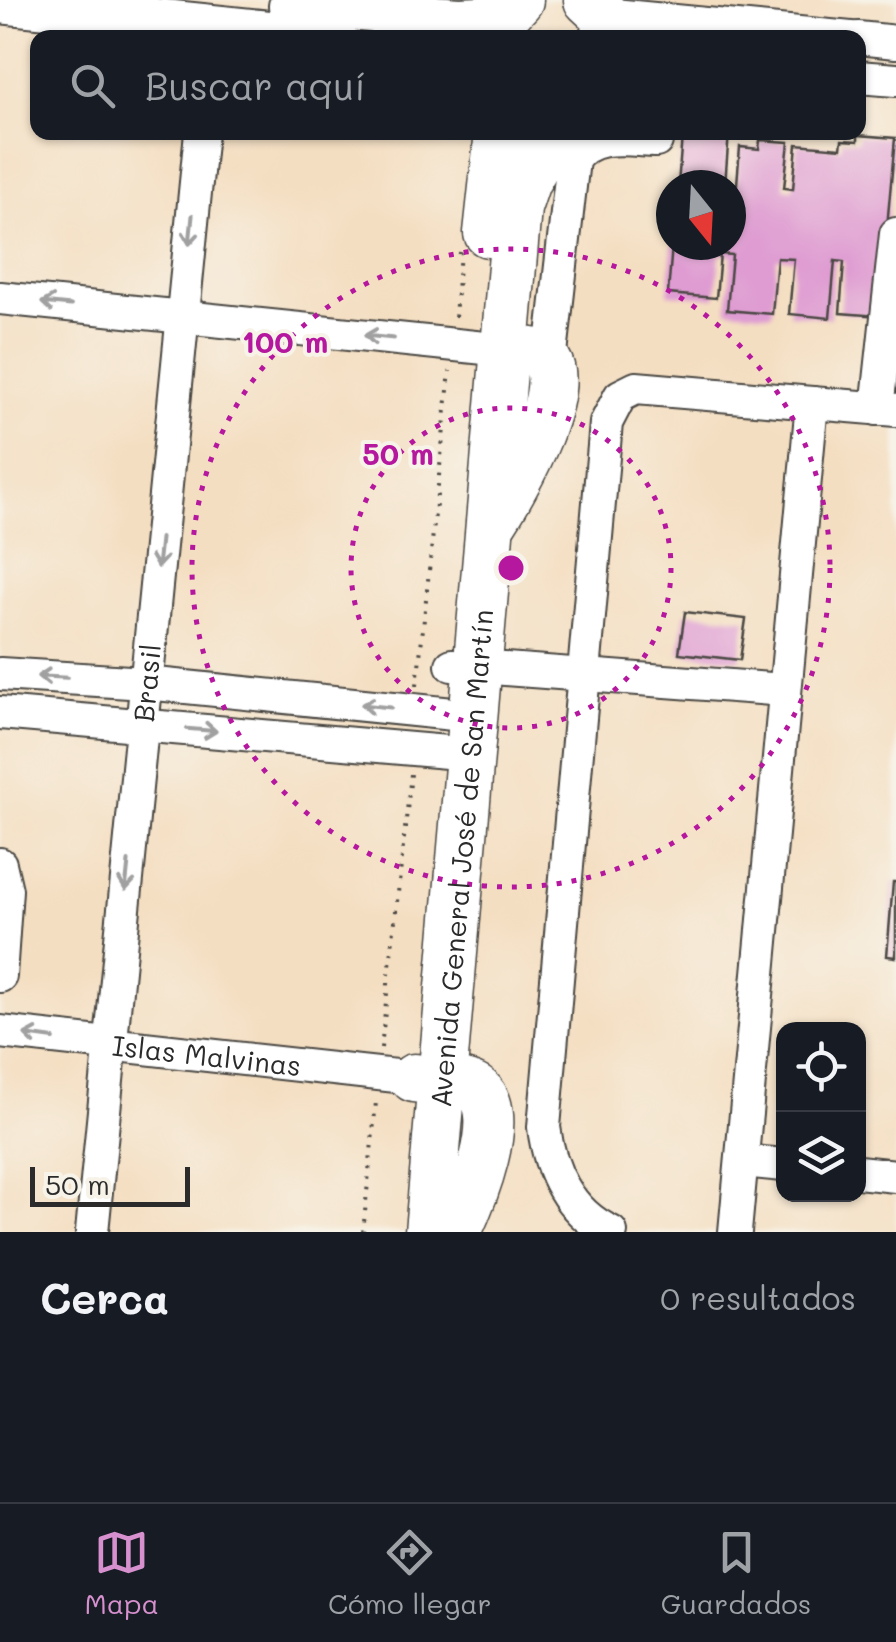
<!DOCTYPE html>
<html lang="es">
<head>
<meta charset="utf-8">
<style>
	:root { --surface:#171b24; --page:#20242c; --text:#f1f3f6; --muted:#9ea1a6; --line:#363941; --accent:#d690ce }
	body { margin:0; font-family:Mali,sans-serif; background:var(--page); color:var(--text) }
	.controls { position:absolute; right:30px; bottom:30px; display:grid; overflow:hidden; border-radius:20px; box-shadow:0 2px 8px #0004 }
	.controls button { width:90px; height:90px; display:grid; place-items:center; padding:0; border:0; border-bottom:2px solid var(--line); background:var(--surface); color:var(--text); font:50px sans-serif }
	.compass { position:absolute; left:656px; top:170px; width:90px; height:90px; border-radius:50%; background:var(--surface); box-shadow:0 2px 8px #0004; rotate:162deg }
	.scale { position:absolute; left:30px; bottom:25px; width:160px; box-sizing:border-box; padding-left:10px; border:5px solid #2b2b2b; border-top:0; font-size:28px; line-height:35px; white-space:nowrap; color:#2b2b2b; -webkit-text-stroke:8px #f7f3e8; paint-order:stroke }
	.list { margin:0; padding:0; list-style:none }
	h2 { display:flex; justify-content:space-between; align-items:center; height:130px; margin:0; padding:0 40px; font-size:42px }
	h2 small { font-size:32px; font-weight:400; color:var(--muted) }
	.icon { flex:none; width:55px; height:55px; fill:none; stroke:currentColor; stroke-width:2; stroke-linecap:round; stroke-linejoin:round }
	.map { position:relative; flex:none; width:896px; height:1232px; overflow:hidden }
	.search { position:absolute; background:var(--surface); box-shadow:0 2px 8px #0004; left:30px; right:30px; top:30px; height:110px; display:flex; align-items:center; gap:25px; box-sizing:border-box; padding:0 35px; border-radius:20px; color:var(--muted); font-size:38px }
	.sheet { height:270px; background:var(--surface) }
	nav { display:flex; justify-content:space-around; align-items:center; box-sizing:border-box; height:140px; border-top:2px solid var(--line); background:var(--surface); font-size:28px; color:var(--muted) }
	nav a { display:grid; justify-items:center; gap:5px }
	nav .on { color:var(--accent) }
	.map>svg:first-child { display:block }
	.building { fill:#df9cd2 }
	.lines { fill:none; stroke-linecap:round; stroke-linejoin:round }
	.minor-casing { stroke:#494642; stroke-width:36 }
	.major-casing { stroke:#494642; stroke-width:44 }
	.highway-casing { stroke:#494642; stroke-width:51 }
	.path { stroke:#494642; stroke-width:4; stroke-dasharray:2.5 8; stroke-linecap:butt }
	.minor { stroke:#fff; stroke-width:32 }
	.major { stroke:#fff; stroke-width:40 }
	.highway { stroke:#fff; stroke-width:48 }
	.oneway { stroke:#a0a0a0 }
	.ring { fill:none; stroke:#b5179e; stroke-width:5; stroke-dasharray:5 10 }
	.labels { text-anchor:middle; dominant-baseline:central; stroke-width:8; stroke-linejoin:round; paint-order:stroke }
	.street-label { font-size:28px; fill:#2b2b2b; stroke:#f7f3e8 }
	.centre { fill:#b5179e; stroke:#f7f3e8; stroke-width:5 }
	.ring-label { font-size:30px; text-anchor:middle; font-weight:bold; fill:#b5179e; stroke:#f7f3e8; stroke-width:8; stroke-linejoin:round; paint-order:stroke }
</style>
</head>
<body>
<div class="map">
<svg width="896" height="1232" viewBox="0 0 896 1232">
	<rect width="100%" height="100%" fill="#f7f3e8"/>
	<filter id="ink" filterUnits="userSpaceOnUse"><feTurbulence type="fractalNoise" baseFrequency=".01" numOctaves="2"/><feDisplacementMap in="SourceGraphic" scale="20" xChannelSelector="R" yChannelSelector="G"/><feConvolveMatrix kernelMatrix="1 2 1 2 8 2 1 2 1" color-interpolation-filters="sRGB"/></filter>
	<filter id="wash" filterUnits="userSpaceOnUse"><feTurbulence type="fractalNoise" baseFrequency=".0048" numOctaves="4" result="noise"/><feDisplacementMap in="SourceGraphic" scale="40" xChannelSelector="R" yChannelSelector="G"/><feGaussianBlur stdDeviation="2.25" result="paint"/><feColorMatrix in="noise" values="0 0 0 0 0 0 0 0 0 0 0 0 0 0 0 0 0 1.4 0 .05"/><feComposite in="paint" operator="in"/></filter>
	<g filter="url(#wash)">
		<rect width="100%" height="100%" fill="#f4dec1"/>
		<g id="blocks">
			<g class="building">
				<polygon points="701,132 729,132 725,185 678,185 682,136 700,138"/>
				<polygon points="858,135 895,138 879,316 840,313 844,262 835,261 830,318 789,314 794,259 777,258 772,314 727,310 732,255 720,254 716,298 668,294 672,245 731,245 731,184 737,184 740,147 759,149 760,140 789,142 784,188 793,189 797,144 841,148 842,140 858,141"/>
				<polygon points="685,612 746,619 740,660 679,653"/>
				<polygon points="893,882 896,882 896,957 887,956"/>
			</g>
		</g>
	</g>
	<g filter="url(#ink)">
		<use href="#blocks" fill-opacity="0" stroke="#494642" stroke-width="2.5"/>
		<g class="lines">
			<g class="minor-casing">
				<g id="minor">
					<polyline points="603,14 851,38"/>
					<polyline points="858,38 896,42"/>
					<polyline points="858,77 896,80"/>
					<polyline points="0,298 504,350"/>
					<path d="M 548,380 L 573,160 C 591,132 627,140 656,141"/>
					<polyline points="877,409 896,234"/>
					<polyline points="452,665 785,690"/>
					<polyline points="0,674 146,683 473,716"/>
					<polyline points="0,713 470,754"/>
					<polyline points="0,864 6,890 0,976"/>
					<path id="s1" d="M 0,1032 L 414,1078"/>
					<polyline points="742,1161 784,1165"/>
					<polyline points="858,1172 896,1176"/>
					<path id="s2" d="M 92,1232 L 201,132"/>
					<path d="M 611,1232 C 569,1213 549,1169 544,1127 L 606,423 L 620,396 L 636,388 L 896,410"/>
					<polyline points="735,1232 812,403"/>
				</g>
			</g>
			<g class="major-casing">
				<g id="major">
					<polyline points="0,3 337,38"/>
					<polyline points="289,6 460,18 504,16"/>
				</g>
			</g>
			<g class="highway-casing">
				<g id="highway">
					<polyline points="588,0 603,14 612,38"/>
					<polyline points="495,38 504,16 519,0"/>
					<polyline points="488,233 499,132"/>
					<path d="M 494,519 C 509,496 583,372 536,353 C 527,350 513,351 504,350"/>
					<path d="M 414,1078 C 432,1081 462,1080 476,1089 C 510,1112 470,1204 457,1232"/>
					<path id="s3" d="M 429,1232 L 517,208 L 526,181 L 554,132"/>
				</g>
			</g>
			<g class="path">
				<polyline points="455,317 460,252"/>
				<polyline points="417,685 450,371"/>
				<polyline points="381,1048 411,774"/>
				<polyline points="363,1232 376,1102"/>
			</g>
			<use href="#minor" class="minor"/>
			<use href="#major" class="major"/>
			<use href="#highway" class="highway"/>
		</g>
		<defs><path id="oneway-shaft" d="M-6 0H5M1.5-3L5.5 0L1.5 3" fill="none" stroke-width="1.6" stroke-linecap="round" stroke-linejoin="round" transform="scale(2.5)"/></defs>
		<g class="oneway">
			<use href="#oneway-shaft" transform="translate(191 230) rotate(96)"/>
			<use href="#oneway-shaft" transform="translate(56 304) rotate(-174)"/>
			<use href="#oneway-shaft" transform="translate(379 337) rotate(-174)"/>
			<use href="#oneway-shaft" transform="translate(159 553) rotate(96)"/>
			<use href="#oneway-shaft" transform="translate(52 677) rotate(-177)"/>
			<use href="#oneway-shaft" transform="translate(376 706) rotate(-174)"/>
			<use href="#oneway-shaft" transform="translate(202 730) rotate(5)"/>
			<use href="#oneway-shaft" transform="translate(127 876) rotate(96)"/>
			<use href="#oneway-shaft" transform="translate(39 1037) rotate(-172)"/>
		</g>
	</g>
	<g class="ring">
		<circle cx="511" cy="568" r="160"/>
		<circle cx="511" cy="568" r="319"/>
	</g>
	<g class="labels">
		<g class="street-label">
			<text stroke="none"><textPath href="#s2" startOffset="552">Brasil</textPath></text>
			<text stroke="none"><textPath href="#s3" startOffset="375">Avenida General José de San Martín</textPath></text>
			<text stroke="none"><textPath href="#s1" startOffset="208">Islas Malvinas</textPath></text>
		</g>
	</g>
	<circle cx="511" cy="568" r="15" class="centre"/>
	<g class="ring-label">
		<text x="285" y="353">100 m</text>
		<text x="398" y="465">50 m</text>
	</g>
</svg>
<div class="controls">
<button><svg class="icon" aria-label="locate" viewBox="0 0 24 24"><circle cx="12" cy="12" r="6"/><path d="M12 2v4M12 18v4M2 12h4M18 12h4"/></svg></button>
<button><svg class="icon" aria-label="layers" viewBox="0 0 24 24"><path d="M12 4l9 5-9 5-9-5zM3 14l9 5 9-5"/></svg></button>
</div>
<svg class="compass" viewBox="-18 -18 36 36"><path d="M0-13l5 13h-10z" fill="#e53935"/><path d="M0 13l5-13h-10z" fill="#9ea1a6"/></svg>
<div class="scale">50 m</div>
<div class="search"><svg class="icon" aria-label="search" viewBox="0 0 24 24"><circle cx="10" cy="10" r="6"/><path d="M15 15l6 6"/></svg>Buscar aquí</div>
</div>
<section class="sheet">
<h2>Cerca<small>0 resultados</small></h2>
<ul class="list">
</ul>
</section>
<nav>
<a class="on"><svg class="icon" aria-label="map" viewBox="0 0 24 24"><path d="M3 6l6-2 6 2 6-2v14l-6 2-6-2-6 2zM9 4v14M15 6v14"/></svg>Mapa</a>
<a><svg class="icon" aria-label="directions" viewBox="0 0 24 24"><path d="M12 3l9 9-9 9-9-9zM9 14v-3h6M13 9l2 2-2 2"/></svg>Cómo llegar</a>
<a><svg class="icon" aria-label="saved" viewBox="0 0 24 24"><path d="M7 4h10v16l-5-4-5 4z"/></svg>Guardados</a>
</nav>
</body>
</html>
